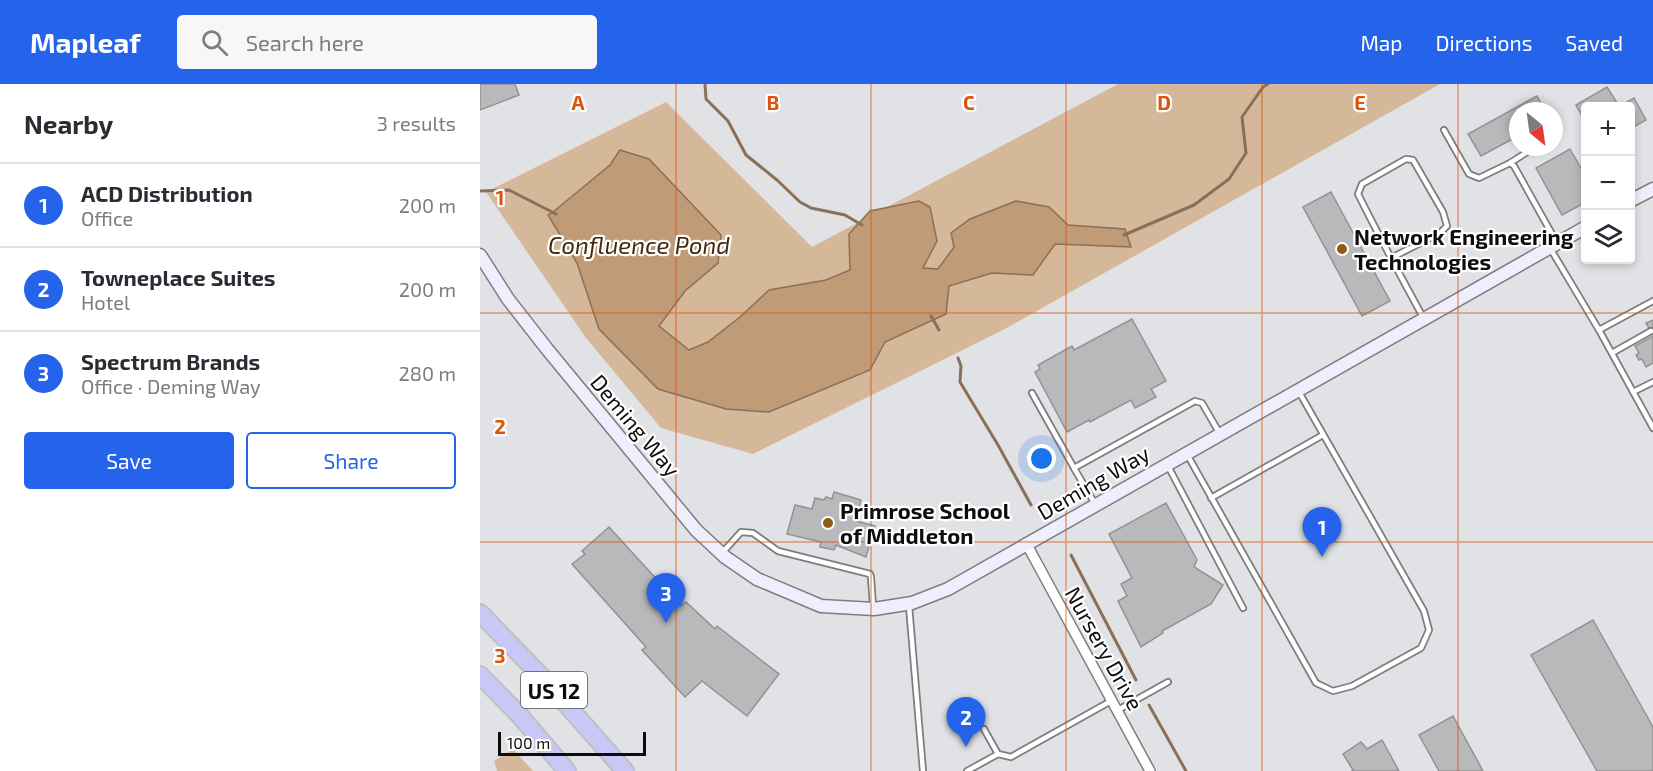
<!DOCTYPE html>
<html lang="en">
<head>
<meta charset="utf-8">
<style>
	:root { --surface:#fff; --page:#f7f7f7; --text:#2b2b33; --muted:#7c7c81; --line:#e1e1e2; --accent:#2563eb }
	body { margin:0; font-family:"Exo 2",sans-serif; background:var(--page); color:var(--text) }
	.controls { position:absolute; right:18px; top:18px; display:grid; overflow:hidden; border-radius:6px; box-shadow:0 3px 9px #0003 }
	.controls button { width:54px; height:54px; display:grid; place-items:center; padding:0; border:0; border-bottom:2px solid var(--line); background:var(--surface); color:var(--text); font:30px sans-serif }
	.compass { position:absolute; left:1029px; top:18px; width:54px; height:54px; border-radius:50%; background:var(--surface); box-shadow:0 3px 9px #0003; rotate:151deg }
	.scale { position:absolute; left:18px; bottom:15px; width:148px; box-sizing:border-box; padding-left:6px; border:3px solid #0d0d0e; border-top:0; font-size:16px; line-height:21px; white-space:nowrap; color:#0d0d0e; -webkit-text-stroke:4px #fff; paint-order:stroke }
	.you { position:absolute; left:562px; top:375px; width:21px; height:21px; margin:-15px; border:4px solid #fff; border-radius:50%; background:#1a73e8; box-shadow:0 0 0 9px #1a73e833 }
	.badge { display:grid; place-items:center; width:39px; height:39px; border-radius:50%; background:var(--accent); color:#fff; font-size:20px; font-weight:700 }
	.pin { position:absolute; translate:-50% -50px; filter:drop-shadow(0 2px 3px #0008) }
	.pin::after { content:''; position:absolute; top:32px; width:21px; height:18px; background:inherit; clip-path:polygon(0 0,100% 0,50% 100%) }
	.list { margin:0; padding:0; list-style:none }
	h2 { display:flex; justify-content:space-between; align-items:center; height:78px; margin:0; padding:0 24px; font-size:26px }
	h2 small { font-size:20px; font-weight:400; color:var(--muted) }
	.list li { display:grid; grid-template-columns:39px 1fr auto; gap:18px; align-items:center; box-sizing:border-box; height:84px; padding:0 24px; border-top:2px solid var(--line) }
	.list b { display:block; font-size:22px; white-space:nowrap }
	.list p { margin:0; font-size:20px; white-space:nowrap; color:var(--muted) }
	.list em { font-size:20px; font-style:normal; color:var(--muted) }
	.actions { display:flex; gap:12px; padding:18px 24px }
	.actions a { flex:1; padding:14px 0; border:2px solid var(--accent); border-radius:6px; text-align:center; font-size:21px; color:var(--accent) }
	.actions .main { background:var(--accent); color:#fff }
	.icon { flex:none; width:33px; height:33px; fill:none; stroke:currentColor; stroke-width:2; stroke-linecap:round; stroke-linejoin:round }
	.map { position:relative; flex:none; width:1173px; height:687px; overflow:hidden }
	header { display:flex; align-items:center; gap:36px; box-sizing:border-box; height:84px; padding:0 30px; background:var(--accent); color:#fff }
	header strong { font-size:28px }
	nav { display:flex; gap:33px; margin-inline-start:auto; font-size:21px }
	.search { width:420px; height:54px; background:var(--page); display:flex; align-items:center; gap:15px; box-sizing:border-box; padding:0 21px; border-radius:6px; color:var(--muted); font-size:22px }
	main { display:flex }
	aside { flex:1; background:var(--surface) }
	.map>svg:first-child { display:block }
	.green { fill:#d5b89a }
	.water { fill:#bf9b77; stroke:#8a7058; stroke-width:1.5 }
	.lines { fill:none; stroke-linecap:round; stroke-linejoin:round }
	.stream { stroke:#8a7058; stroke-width:3 }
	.building { fill:#b9b9bc; stroke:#929295; stroke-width:1.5 }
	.lane-casing { stroke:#7d7d80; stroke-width:8 }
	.street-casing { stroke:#7d7d80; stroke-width:12 }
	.secondary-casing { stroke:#7d7d80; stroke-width:15 }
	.highway-casing { stroke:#c0c0c0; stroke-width:20 }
	.lane { stroke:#fff; stroke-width:4.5 }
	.street { stroke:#fff; stroke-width:9 }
	.secondary { stroke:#eeeefc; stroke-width:12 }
	.highway { stroke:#c8c7f6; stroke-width:16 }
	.grid { fill:none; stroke:#dd550c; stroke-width:1.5; stroke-opacity:0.55 }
	.poi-dot { fill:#925b13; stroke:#fff; stroke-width:2 }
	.labels { text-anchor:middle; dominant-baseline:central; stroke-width:4.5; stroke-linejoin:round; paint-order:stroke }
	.shield { fill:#fff; stroke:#565656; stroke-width:1.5 }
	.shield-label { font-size:21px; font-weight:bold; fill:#0d0d0e }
	.poi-label { font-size:22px; font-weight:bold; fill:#0d0d0e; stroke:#fff; text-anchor:start }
	.street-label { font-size:22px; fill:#0d0d0e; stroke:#fff }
	.water-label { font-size:24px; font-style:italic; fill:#452b0d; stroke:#fff }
	.grid-label { font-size:20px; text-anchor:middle; font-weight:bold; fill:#dd550c; stroke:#fff; stroke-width:4.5; stroke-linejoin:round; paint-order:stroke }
</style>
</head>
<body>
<header>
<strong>Mapleaf</strong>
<div class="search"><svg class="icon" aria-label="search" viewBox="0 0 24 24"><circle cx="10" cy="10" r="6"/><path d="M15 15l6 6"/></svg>Search here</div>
<nav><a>Map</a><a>Directions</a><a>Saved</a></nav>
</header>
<main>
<aside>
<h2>Nearby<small>3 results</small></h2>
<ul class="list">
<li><span class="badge">1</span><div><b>ACD Distribution</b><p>Office</p></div><em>200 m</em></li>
<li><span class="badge">2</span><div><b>Towneplace Suites</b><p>Hotel</p></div><em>200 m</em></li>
<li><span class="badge">3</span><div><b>Spectrum Brands</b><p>Office · Deming Way</p></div><em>280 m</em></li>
</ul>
<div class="actions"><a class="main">Save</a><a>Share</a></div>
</aside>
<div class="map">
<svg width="1173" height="687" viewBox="0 0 1173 687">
	<rect width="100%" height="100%" fill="#e1e2e5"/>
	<g class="green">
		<polygon points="638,0 960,0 523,246 273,370 181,344 106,254 6,108 186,18 332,163"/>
		<polygon points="33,665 53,687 17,687 14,677"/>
	</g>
	<polygon class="water" points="140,66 169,75 241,151 238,179 205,207 179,242 209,266 228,258 260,233 289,206 346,196 370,186 369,150 390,127 439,117 450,123 457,157 443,184 458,185 474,163 471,149 490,135 536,117 569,123 588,141 645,145 651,163 575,160 553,191 512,189 469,202 466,230 405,258 390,286 289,328 246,325 178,305 119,245 97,179 68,131 73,128 130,81"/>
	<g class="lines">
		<g class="stream">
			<polyline points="225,0 226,15 248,37 266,71 297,96 320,118 331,124 365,131 382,141"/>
			<polyline points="0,107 29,106 76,130"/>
			<polyline points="644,151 714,121 749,95 766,69 762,33 783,3 788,0"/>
			<polyline points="451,232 459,246"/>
			<polyline points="478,274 481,282 480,298 518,361 551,421"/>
			<polyline points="591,471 656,596"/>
			<polyline points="669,621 706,687"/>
		</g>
	</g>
	<g class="building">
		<polygon points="0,0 35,0 39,11 0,26"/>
		<polygon points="1127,3 1139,22 1106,22 1106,39 1096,21"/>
		<polygon points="1057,12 1065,27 1038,27 1038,52 1001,72 988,50"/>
		<polygon points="1154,14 1166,36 1150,45 1150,22 1140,22"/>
		<polygon points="1090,65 1106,93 1106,118 1082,131 1056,84"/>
		<polygon points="851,108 910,217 882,232 823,123"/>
		<polygon points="652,235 686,297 671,305 676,313 655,324 651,316 610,338 609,336 587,348 555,288 560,285 558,281 592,262 594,266"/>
		<polygon points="1173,236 1173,251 1166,239"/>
		<polygon points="1173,252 1173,279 1166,283 1162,275 1159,276 1156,271 1159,269 1155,262"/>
		<polygon points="354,408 381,416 376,437 395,442 386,473 356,461 354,466 340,463 341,458 307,450 315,421 332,425 335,414 344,416 346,413 352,415"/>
		<polygon points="686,419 717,476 714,483 743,501 731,520 682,547 683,549 661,563 638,517 647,512 641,500 652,494 629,450"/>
		<polygon points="129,443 201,522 206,518 235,545 237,542 299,590 267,632 222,597 205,613 162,566 166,563 92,480 105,470 102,467"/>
		<polygon points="1113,536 1173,643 1173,687 1117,687 1051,571"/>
		<polygon points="973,632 1003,687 959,687 939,651"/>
		<polygon points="902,656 919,687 872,687 873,686 863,670 881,658 887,665"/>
	</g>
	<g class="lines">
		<g class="lane-casing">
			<g id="lane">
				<polyline points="964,46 989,90 999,94 1030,79 1034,82 1077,159"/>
				<polyline points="1030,79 1055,63"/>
				<polyline points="1070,164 1119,246 1173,344"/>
				<path d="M 911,174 L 960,149 L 967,142 L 963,128 L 933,76 L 926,75 L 882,100 L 878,110 C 899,152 921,193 944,235"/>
				<polyline points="1119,246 1173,217"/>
				<polyline points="1132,269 1171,247"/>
				<polyline points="1153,308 1173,298"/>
				<polyline points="552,309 594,384 715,317 722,319 740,350"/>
				<polyline points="708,372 836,599 853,607 872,602 941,564 949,546 944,527 819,308"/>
				<polyline points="688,382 763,524"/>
				<polyline points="594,384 615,420"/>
				<polyline points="731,414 843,351"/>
				<polyline points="242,469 261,448 273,449 298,467 390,490 391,493 393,523"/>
				<polyline points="429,522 443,687"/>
				<polyline points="638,626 688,598"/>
				<polyline points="504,645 518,670"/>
				<polyline points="487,687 518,670 531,673 631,617"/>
			</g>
		</g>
		<g class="street-casing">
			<polyline id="street" points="546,459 670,687"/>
		</g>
		<g class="secondary-casing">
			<g id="secondary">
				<polyline points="1150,117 1173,105"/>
				<polyline points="0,171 28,215 67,265 216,446 245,473 277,495 341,522 394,525 432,519 468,505 1106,143"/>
			</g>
		</g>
		<g class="highway-casing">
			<g id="highway">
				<polyline points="0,529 63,594 145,687"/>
				<polyline points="0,591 41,633 87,687"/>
			</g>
		</g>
		<use href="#lane" class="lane"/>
		<use href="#street" class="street"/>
		<use href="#secondary" class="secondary"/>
		<use href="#highway" class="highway"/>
	</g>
	<path class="grid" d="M 196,0 L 196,687M 391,0 L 391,687M 586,0 L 586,687M 782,0 L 782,687M 978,0 L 978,687M 0,229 L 1173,229M 0,458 L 1173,458"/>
	<g class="poi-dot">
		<circle cx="862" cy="165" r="6"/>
		<circle cx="348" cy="439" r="6"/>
	</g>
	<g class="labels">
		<rect class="shield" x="41" y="588" width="66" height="36" rx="4.5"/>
		<g class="shield-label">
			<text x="74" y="606">US 12</text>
		</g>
		<g class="poi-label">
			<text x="874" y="152">Network Engineering<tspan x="874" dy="25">Technologies</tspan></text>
			<text x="360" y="426">Primrose School<tspan x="360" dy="25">of Middleton</tspan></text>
		</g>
		<g class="street-label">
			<text transform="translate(156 341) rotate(50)">Deming Way</text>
			<text transform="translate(613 398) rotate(-30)">Deming Way</text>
			<text transform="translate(625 564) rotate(61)">Nursery Drive</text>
		</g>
		<g class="water-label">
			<text x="159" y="160">Confluence Pond</text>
		</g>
	</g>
	<g class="grid-label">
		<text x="98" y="26">A</text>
		<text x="293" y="26">B</text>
		<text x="489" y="26">C</text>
		<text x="684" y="26">D</text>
		<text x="880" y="26">E</text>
		<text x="20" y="121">1</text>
		<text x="20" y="350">2</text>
		<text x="20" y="579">3</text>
	</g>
</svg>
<div class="controls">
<button>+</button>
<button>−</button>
<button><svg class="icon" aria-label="layers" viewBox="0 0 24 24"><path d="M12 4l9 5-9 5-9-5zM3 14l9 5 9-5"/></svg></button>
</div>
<svg class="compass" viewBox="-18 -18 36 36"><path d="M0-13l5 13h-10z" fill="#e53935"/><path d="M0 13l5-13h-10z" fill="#7c7c81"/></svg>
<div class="scale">100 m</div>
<div class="you"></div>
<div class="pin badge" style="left:842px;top:473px">1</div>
<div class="pin badge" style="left:486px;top:663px">2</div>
<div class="pin badge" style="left:186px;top:539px">3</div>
</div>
</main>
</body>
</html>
